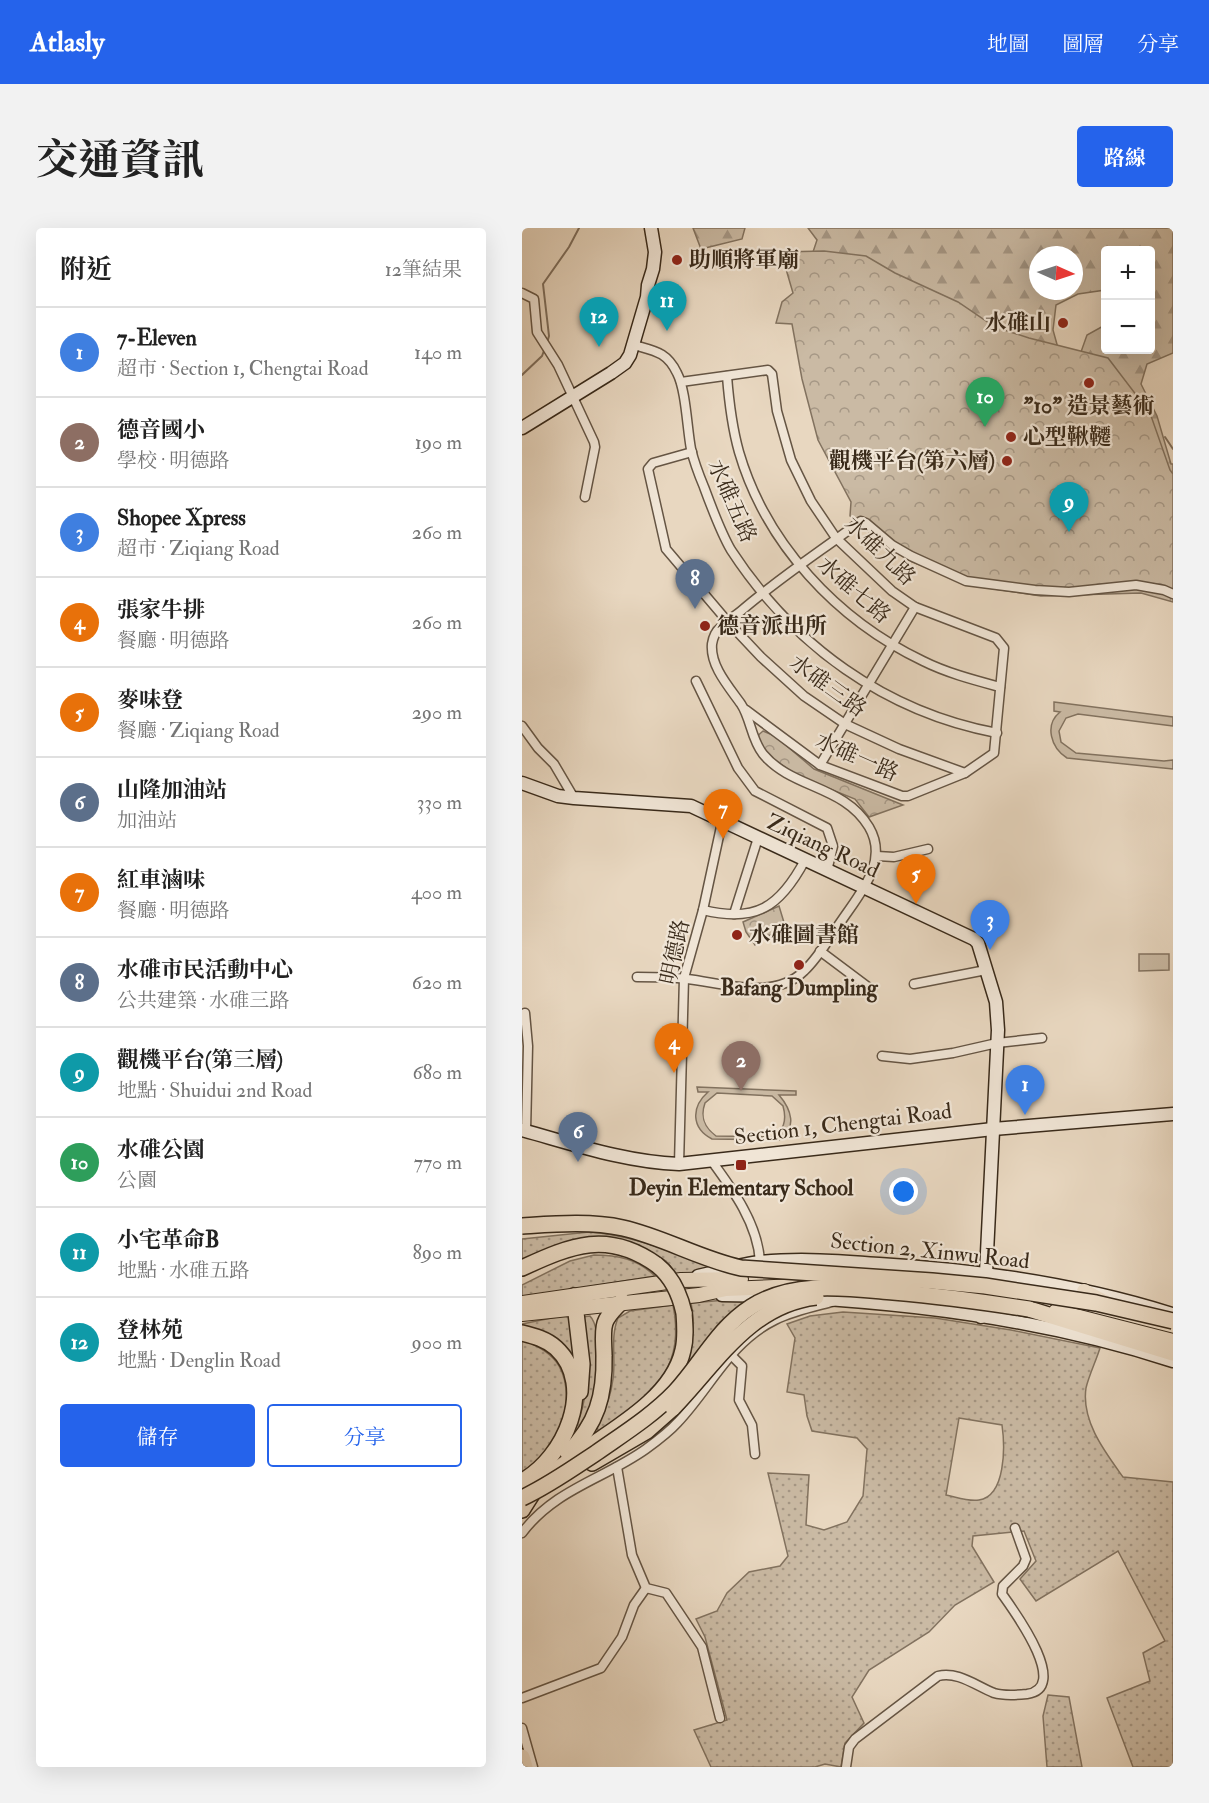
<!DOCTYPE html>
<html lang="zh-TW">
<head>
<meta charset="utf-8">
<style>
	:root { --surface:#fff; --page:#f2f2f2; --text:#222; --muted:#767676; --line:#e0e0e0; --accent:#2563eb }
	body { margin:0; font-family:"IM FELL Double Pica","Noto Serif TC",serif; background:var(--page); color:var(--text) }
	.controls { position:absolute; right:18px; top:18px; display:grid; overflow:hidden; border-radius:6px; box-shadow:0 6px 24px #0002 }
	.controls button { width:54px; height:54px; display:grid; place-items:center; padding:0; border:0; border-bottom:2px solid var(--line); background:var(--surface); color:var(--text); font:30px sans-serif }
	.compass { position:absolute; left:507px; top:18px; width:54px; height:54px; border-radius:50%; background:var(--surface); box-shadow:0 6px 24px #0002; rotate:93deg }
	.you { position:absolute; left:382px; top:964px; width:21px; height:21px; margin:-15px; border:4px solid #fff; border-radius:50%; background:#1a73e8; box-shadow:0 0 0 9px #1a73e833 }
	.badge { display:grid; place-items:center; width:39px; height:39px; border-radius:50%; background:var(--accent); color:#fff; font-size:20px; font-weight:700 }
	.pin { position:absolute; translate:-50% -50px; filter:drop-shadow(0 2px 3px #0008) }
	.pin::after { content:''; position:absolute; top:32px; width:21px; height:18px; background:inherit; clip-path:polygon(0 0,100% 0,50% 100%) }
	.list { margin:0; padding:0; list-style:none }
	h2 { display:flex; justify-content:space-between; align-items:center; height:78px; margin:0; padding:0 24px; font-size:26px }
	h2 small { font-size:20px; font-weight:400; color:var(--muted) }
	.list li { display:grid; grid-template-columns:39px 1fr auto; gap:18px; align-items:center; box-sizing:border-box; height:90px; padding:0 24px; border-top:2px solid var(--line) }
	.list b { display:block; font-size:22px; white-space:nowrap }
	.list p { margin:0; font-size:20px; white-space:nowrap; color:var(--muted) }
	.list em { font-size:20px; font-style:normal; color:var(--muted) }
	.actions { display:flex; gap:12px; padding:18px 24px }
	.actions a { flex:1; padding:14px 0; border:2px solid var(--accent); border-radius:6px; text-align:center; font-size:21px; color:var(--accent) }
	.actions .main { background:var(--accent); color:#fff }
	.map { position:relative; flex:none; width:651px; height:1539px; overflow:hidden; border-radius:6px }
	header { display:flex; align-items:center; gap:36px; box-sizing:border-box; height:84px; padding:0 30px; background:var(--accent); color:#fff }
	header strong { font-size:28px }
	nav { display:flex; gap:33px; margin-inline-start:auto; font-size:21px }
	.intro { display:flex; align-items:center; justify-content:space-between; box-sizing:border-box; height:144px; padding:0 36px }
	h1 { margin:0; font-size:42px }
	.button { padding:15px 27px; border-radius:6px; background:var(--accent); color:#fff; font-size:21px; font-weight:700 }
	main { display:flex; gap:36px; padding:0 36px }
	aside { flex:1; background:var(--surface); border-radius:6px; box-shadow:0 6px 24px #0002 }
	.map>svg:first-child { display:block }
	.grass { fill:url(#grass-dots); stroke:#82725f; stroke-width:1.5; fill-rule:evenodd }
	.forest { fill:url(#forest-firs); stroke:#82725f; stroke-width:1.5; fill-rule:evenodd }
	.park { fill:url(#park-crowns); stroke:#82725f; stroke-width:1.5 }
	.garden { fill:#cabaa4; stroke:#82725f; stroke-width:1.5; fill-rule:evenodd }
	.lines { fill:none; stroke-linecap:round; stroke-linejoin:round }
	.stream { stroke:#7e6e5c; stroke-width:2 }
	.street-casing { stroke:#655544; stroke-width:11 }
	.secondary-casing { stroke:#392a1a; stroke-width:15 }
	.primary-casing { stroke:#392a1a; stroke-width:16 }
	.highway-casing { stroke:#392a1a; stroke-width:18 }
	.street { stroke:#f0e5d6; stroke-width:8 }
	.secondary { stroke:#f0e5d6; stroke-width:12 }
	.primary { stroke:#e8d7c0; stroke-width:14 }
	.highway { stroke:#e8d7c0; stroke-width:15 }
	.highway-bridge-casing { stroke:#392a1a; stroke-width:18; stroke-linecap:butt }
	.highway-bridge { stroke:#e8d7c0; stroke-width:15 }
	.poi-dot { fill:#8f2418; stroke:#f0e5d6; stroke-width:2 }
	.labels { text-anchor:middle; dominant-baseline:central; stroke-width:4.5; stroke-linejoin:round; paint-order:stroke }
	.poi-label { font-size:22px; font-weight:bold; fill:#392a1a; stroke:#f0e5d6; text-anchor:start }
	.street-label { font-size:22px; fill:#392a1a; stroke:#f0e5d6 }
</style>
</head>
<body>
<header>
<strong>Atlasly</strong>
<nav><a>地圖</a><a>圖層</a><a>分享</a></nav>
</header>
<div class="intro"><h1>交通資訊</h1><a class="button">路線</a></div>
<main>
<aside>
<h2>附近<small>12筆結果</small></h2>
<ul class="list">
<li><span class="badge" style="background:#3f7fe0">1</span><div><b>7-Eleven</b><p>超市 · Section 1, Chengtai Road</p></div><em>140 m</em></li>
<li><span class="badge" style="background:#8d6e63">2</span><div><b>德音國小</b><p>學校 · 明德路</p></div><em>190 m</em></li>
<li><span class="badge" style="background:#3f7fe0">3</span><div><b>Shopee Xpress</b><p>超市 · Ziqiang Road</p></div><em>260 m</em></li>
<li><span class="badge" style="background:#e8710a">4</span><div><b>張家牛排</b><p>餐廳 · 明德路</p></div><em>260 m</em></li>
<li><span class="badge" style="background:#e8710a">5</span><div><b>麥味登</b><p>餐廳 · Ziqiang Road</p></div><em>290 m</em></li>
<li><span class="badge" style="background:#5c6f8a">6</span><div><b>山隆加油站</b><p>加油站</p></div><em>330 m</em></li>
<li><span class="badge" style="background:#e8710a">7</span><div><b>紅車滷味</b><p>餐廳 · 明德路</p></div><em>400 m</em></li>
<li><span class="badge" style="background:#5c6f8a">8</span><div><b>水碓市民活動中心</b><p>公共建築 · 水碓三路</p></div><em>620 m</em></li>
<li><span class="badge" style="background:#0f9aa8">9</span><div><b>觀機平台(第三層)</b><p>地點 · Shuidui 2nd Road</p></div><em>680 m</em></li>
<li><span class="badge" style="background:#2e9e5b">10</span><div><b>水碓公園</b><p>公園</p></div><em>770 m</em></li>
<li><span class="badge" style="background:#0f9aa8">11</span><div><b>小宅革命B</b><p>地點 · 水碓五路</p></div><em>890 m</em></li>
<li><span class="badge" style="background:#0f9aa8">12</span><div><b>登林苑</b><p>地點 · Denglin Road</p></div><em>900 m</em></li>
</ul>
<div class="actions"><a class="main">儲存</a><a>分享</a></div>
</aside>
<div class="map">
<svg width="651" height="1539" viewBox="0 0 651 1539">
	<defs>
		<pattern id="grass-dots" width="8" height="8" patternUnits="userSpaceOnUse" patternTransform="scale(1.5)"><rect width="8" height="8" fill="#cabaa4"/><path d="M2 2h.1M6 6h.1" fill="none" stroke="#a59785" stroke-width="1.8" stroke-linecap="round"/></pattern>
		<pattern id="forest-firs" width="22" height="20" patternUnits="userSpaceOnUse" patternTransform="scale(1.5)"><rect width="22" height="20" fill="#cabaa4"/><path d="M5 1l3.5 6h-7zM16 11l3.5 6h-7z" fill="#a59785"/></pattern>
		<pattern id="park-crowns" width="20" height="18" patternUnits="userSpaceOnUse" patternTransform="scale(1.5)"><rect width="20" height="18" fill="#cabaa4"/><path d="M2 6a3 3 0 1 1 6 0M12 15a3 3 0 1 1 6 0" fill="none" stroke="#a59785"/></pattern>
	</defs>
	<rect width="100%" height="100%" fill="#e8d7c0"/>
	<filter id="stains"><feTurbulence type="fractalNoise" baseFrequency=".00333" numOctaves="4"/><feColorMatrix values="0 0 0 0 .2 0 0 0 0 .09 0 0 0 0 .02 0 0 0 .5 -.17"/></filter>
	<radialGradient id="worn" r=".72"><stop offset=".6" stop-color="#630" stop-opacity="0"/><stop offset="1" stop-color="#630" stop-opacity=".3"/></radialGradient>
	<g class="grass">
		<path d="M 67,1004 C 111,1007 152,1025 194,1040 L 156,1048 L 144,1033 L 124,1022 L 100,1014 L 0,1034 L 0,1011 Z"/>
		<path d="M 72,1027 C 96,1027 115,1031 133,1048 L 0,1069 L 0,1057 L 48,1033 Z"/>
		<path d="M 227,1070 L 198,1094 L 161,1142 C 170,1120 174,1098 169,1075 Z"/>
		<path d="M 151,1077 C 165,1146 125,1168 77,1205 L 75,1199 C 83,1183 89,1169 91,1151 C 94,1131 88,1109 96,1090 L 108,1083 Z"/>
		<path d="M 321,1084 L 413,1090 L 489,1102 L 578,1120 C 574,1133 567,1147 564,1160 C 559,1193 583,1224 601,1249 L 651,1254 L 651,1539 L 611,1539 L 585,1470 L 628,1453 L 621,1425 L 643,1413 L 596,1323 L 514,1373 L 498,1351 L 514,1333 L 502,1303 L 451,1308 L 450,1318 L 472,1354 L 433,1377 L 407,1404 L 347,1442 L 330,1469 L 342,1495 L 323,1515 L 319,1539 L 303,1536 L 293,1539 L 189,1539 L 172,1502 L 205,1492 L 183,1409 L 174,1391 L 195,1383 L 205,1365 L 227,1344 L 258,1338 L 266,1328 L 246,1245 L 287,1247 L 284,1297 L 302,1302 L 325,1294 L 341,1268 L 345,1221 L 335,1210 L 290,1203 L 285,1188 L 282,1167 L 265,1164 L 273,1110 L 265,1096 L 288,1088 ZM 437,1190 L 480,1197 C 483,1218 484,1268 457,1272 C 447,1274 434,1269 424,1267 Z"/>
		<polygon points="49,1086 55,1145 0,1101 0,1096"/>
		<path d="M 68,1088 C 81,1101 76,1168 68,1184 C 59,1204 44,1221 30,1237 C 40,1221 51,1205 58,1188 C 69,1158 61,1121 60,1089 Z"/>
		<path d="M 0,1112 C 14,1117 29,1124 37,1138 C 52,1165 42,1206 21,1228 C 15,1235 7,1240 0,1246 Z"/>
		<polygon points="526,1467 547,1469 560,1539 525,1539 521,1488"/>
	</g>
	<g class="forest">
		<polygon points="171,0 223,0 220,11 179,21"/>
		<path d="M 286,0 L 651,0 L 651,125 L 625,136 L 619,156 L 635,188 L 649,236 L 651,236 L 651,359 L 283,48 L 295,12 ZM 584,22 L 628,22 L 628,122 L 584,122 L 583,97 L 565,107 L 559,124 L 536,120 L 531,102 L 534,77 L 556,66 L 583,62 ZM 516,27 L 552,27 L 552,63 L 516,63 Z"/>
	</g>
	<g class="park">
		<polygon points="302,23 344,28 373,45 436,74 473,99 507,110 586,130 628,185 648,242 651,246 651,374 619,365 519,368 452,358 388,333 328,288 329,274 296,212 280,151 270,96 254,95 260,74 271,65 259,24"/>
		<polygon points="241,503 253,508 292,541 381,577 347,589 333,571 276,548 254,533 241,521 233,510"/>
		<polygon points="257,678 264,701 249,707 233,717 224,704 221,694"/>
	</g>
	<g class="garden">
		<path d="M 532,474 L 651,489 L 651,498 L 556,486 L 544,490 L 537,503 L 539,514 L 554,525 L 642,533 L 651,532 L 651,541 L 545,530 C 529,520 522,497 538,484 L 532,483 Z"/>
		<polygon points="617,726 647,726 647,742 617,743"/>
		<path d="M 175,859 L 274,863 L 274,867 L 257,867 C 269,881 276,900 257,912 L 190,911 C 169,900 169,879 186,864 L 176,864 ZM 195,865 L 250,868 L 261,878 C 265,892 262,904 249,909 L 194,908 C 182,899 178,889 183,875 Z"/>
	</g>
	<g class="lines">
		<g class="stream">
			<polyline points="25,115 27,108 21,56 47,19 57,0"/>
			<polyline points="0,147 20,128 23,120"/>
			<polyline points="643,209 651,221"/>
		</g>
		<g class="street-casing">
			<g id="street">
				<polyline points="0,65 12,71 15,104 36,137 72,214 73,219 63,269"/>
				<path d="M 112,117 C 133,123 145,124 155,145 C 164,162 165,200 169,221 C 172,234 177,247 182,259 C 189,278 199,305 209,322 C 271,417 363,484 475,505"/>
				<path d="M 205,148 C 207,174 210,199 217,224 C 244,316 315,392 401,433 C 425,445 452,452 478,459"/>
				<polyline points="159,154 246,142 250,146 255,183 269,232 289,273 314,310 370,363 393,379 474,410 482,420 472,525 443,545 386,568 380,568 298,537 224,482"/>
				<polyline points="170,224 131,235 126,241 144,321 206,394 239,429 282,468 323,496 377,521 443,545"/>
				<polyline points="174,453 216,540 233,563 305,600 311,618 305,643"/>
				<polyline points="0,498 16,520 32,536 52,570"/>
				<polyline points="298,537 393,379"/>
				<polyline points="355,628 372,629 406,621"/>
				<path d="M 181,682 C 234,695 258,679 283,632"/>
				<polyline points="212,686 236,610"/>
				<polyline points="298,723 350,762"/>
				<path d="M 115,749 C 131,749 148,749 165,751 C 201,755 252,773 282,743 C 297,729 308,709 320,692 C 339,664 367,633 347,599 C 322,557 270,561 241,526 C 229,511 229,491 219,476 C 207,459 188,438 190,416 C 191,410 194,403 198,400 C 204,393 213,388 219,383 C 257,350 299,323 339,293 L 344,295 L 370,317 L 389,328 L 444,353 L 513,362 L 547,364 L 614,357 L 642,362 L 651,366"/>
				<polyline points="392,756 464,742"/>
				<polyline points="3,785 6,818 4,903"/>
				<polyline points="360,828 388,831 431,825 475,815 520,810"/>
				<path d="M 189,932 C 211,962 236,996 238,1034"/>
				<polyline points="157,936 162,750 181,682 200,594"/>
				<polyline points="208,1126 220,1138 217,1172 230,1197 233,1226"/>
				<polyline points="95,1239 110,1327 124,1360 144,1365 180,1419 198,1490"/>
				<path d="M 0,1305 C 33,1261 82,1251 124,1221 C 135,1213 147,1204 156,1194 C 189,1159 208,1114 253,1092 C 271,1083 291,1079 310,1074"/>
				<polyline points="0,1470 79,1440 100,1409 112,1377 124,1360"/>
				<polyline points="0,1500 11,1539"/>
				<path d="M 324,1539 L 327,1519 L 333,1511 L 416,1448 C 436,1443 454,1458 472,1465 C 482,1468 495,1467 505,1466 C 549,1460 492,1383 480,1366 L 481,1358 L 501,1338 L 504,1331 L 493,1300"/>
			</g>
		</g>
		<g class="secondary-casing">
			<g id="secondary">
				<polyline points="0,200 89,145 103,135 108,127 125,69 126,57 131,41 133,24 129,0"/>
				<polyline points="0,555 36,568 52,570 169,578 452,711 456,715 474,774 476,802 464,1045 459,1089"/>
				<path d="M 0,902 C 51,916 103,934 157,936 L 471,901 L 651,886"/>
				<path d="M 176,1048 C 196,1044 218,1036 238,1034 C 277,1030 319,1033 357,1036 C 456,1042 555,1056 650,1086"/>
				<polyline points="200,1067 251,1068"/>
				<path d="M 287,1070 C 409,1077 534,1095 651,1133"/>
			</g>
		</g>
		<g class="primary-casing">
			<g id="primary">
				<polyline points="562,1063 584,1075"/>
				<polyline points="0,1075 159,1052 219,1051"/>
				<polyline points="534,1083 651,1113"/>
				<polyline points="0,1086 177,1067 204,1061 276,1058"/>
			</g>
		</g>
		<g class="highway-casing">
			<g id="highway">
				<path d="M 0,1040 C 50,1017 86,1002 135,1037"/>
				<polyline points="52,1068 60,1136 58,1164"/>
				<polyline points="507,1081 651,1125"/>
				<path d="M 0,1105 C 12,1108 24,1111 34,1120 C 75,1158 42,1231 0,1253"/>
				<path d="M 46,1225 C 75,1196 83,1167 82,1128 C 82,1118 80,1104 83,1095 C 86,1086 94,1080 100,1073"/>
				<polyline points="70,1235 125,1203 151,1180"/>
				<path d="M 0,1282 C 6,1273 11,1263 19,1255 C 60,1215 148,1182 161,1122 C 164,1110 163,1098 162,1085"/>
				<polyline points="0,1529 3,1539"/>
			</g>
		</g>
		<use href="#street" class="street"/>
		<use href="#secondary" class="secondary"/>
		<use href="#primary" class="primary"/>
		<use href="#highway" class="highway"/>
		<g class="highway-bridge-casing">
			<g id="highway-bridge">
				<path d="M 0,998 C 33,996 68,993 101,1000 C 141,1009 178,1031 219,1040 L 410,1053 L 463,1058 L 574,1075 L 651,1093"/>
				<path d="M 135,1037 C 150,1049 158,1067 162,1085"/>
				<path d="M 151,1180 C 194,1136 227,1077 294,1069"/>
				<path d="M 0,1270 C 26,1258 50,1241 74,1225 C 101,1206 130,1188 153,1164 C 179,1136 196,1100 229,1079 C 272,1052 324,1060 371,1064 C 417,1068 462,1074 507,1081"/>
			</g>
		</g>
		<use href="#highway-bridge" class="highway-bridge"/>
	</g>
	<g class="poi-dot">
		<circle cx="155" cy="32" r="6"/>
		<circle cx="541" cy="95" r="6"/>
		<circle cx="567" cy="155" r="6"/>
		<circle cx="489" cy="209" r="6"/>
		<circle cx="485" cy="233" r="6"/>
		<circle cx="183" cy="398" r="6"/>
		<circle cx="215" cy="707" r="6"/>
		<circle cx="277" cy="737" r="6"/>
		<rect x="213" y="931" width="12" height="12" rx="3"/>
	</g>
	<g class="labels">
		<g class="poi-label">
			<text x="167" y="32">助順將軍廟</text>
			<text x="529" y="95" text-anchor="end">水碓山</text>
			<text x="567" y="178" text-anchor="middle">"10" 造景藝術</text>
			<text x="501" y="209">心型鞦韆</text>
			<text x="473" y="233" text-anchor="end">觀機平台(第六層)</text>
			<text x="195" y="398">德音派出所</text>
			<text x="227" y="707">水碓圖書館</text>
			<text x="277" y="760" text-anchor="middle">Bafang Dumpling</text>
			<text x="219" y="960" text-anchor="middle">Deyin Elementary School</text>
		</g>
		<g class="street-label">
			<text transform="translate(210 273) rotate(66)">水碓五路</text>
			<text transform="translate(358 323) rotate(44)">水碓九路</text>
			<text transform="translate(332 362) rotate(41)">水碓七路</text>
			<text transform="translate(306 458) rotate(36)">水碓三路</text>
			<text transform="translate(335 529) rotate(24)">水碓一路</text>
			<text transform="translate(301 618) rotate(25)">Ziqiang Road</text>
			<text transform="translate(153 724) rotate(-78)">明德路</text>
			<text transform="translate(321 896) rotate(-7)">Section 1, Chengtai Road</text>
			<text transform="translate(408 1023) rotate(6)">Section 2, Xinwu Road</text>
		</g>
	</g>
	<rect width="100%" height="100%" filter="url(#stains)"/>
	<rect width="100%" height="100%" fill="url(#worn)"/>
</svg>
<div class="controls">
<button>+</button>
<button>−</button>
</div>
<svg class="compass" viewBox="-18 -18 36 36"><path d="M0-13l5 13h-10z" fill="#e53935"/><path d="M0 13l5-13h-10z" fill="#767676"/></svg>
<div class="you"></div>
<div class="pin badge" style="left:503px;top:887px;background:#3f7fe0">1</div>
<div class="pin badge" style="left:219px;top:863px;background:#8d6e63">2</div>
<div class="pin badge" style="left:468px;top:722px;background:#3f7fe0">3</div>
<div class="pin badge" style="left:152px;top:845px;background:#e8710a">4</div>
<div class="pin badge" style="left:394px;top:676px;background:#e8710a">5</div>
<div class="pin badge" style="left:56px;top:934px;background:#5c6f8a">6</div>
<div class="pin badge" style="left:201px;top:611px;background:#e8710a">7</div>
<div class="pin badge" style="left:173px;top:381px;background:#5c6f8a">8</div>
<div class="pin badge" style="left:547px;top:304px;background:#0f9aa8">9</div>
<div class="pin badge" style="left:463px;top:199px;background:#2e9e5b">10</div>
<div class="pin badge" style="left:145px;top:103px;background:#0f9aa8">11</div>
<div class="pin badge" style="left:77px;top:119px;background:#0f9aa8">12</div>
</div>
</main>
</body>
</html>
